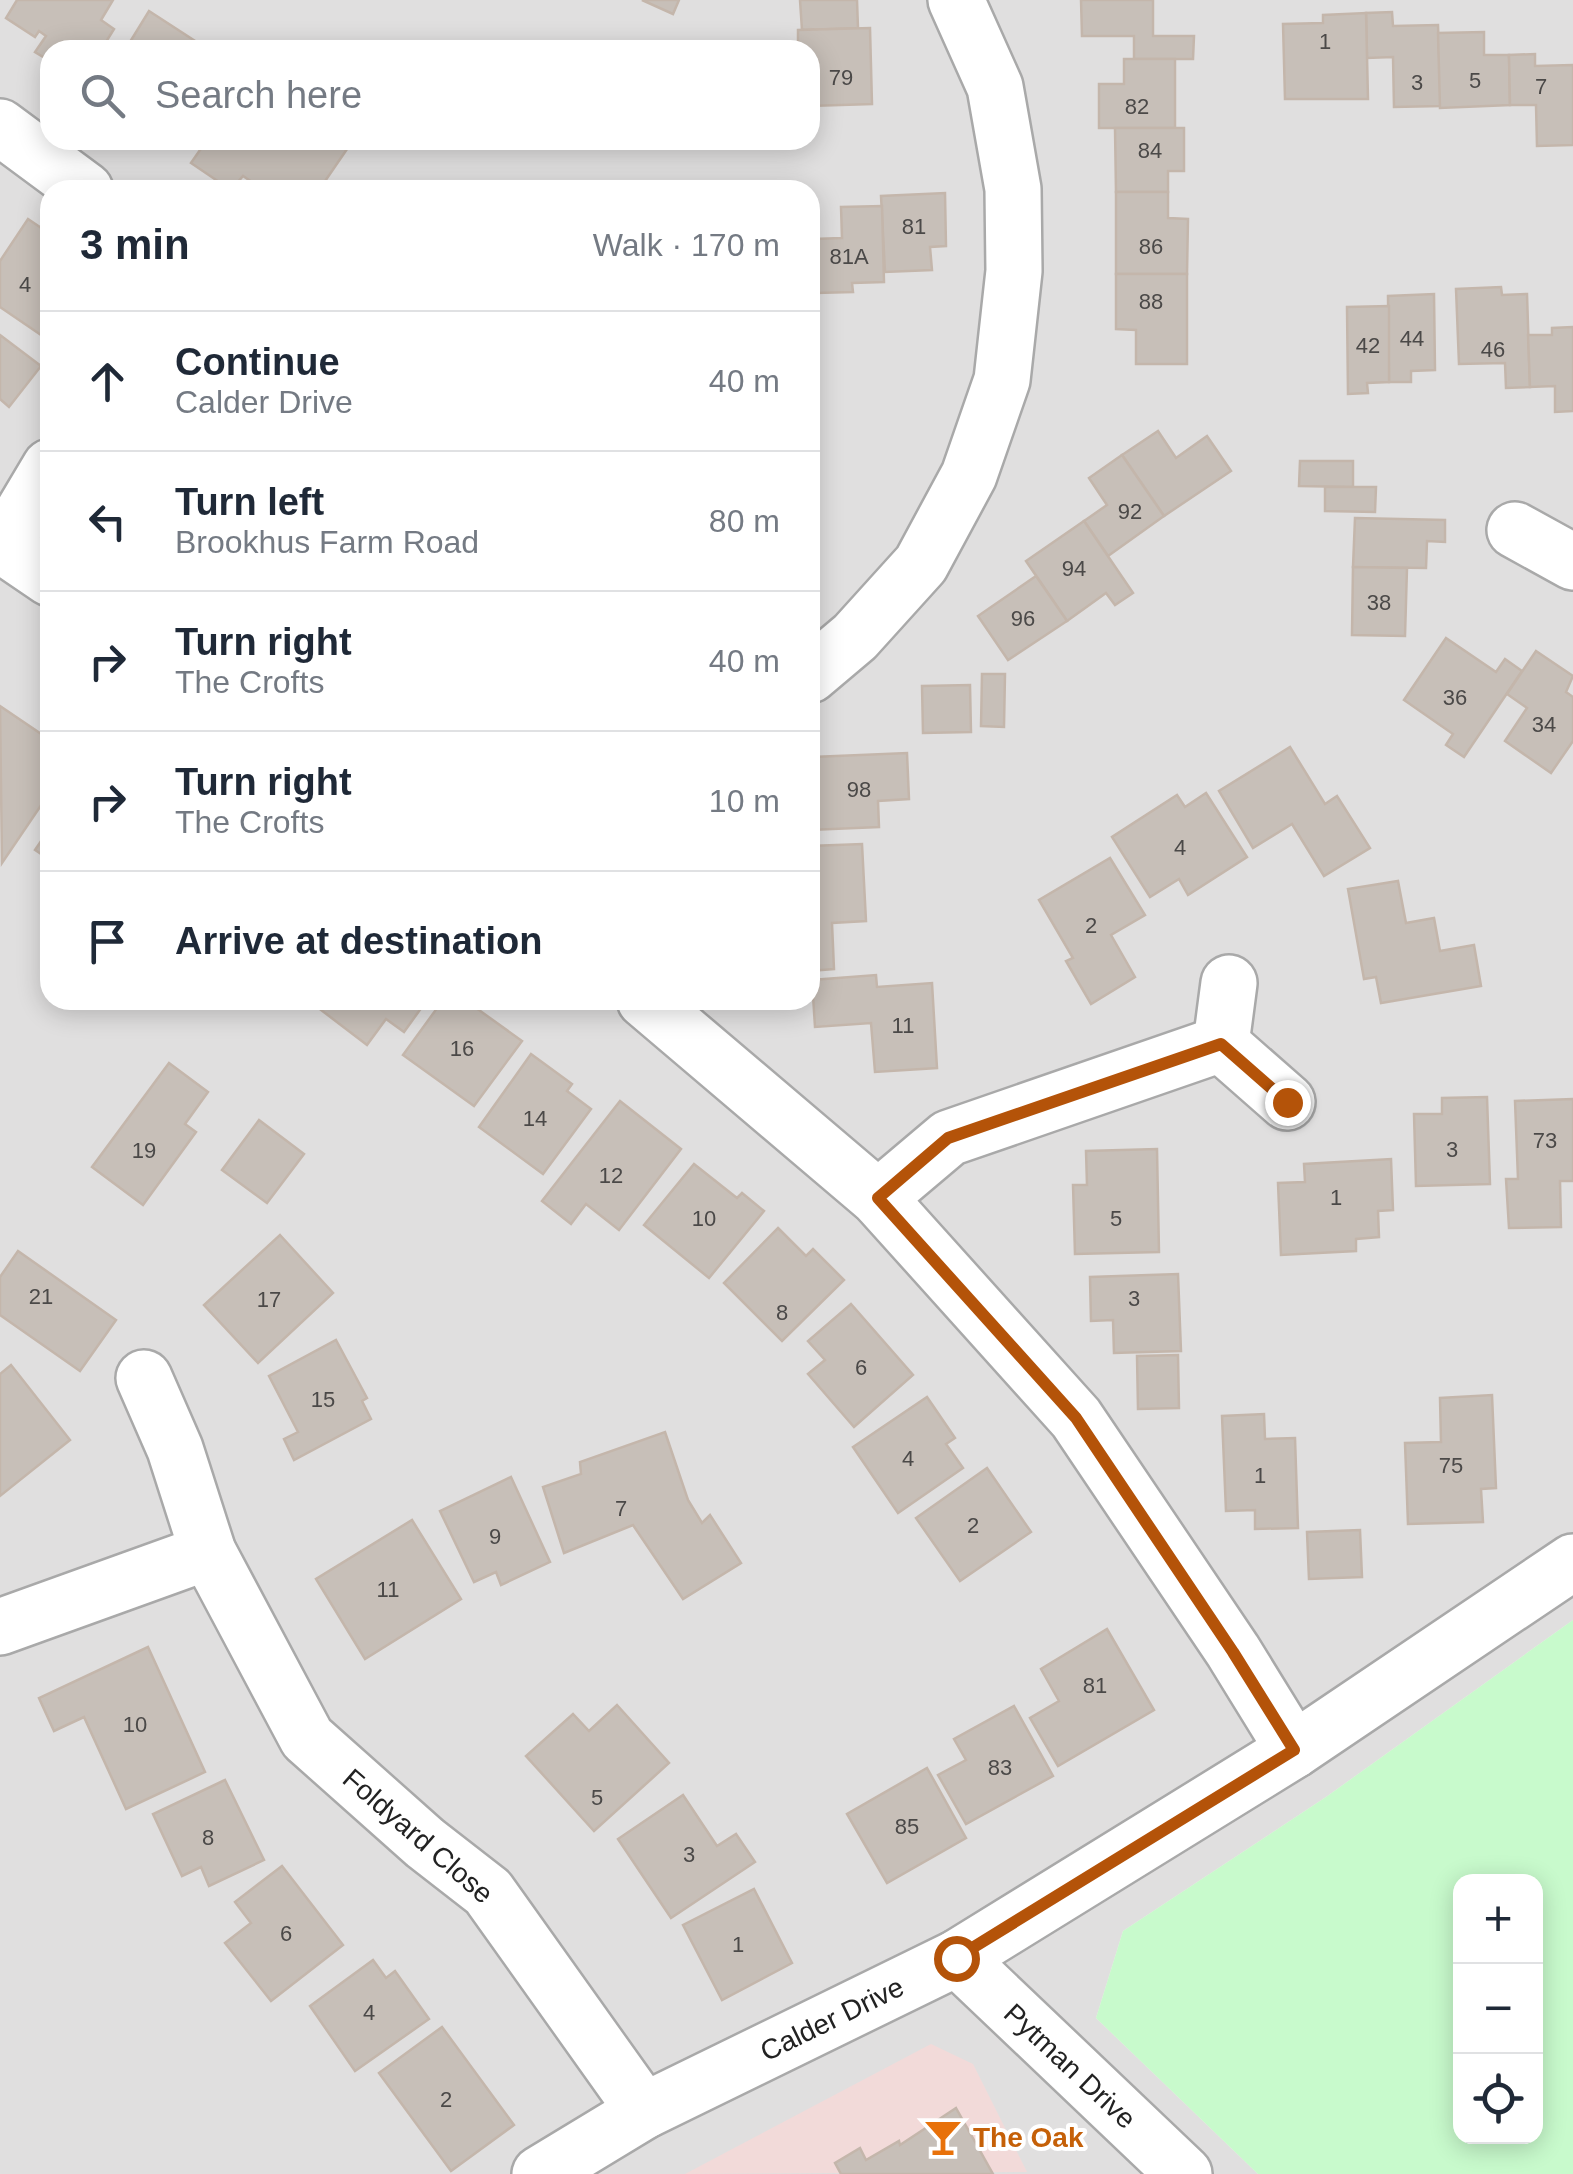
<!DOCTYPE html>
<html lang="en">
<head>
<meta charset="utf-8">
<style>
	:root { --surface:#fff; --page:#f6f6f7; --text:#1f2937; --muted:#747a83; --line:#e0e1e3 }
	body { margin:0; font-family:Helvetica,sans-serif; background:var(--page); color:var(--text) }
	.controls { position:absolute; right:30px; bottom:30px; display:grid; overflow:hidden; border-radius:20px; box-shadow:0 5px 25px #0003 }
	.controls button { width:90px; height:90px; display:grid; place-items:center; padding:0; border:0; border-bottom:2px solid var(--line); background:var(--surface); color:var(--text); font:50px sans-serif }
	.stop { position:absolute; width:30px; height:30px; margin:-22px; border:8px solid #b45309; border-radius:50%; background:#fff }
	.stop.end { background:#b45309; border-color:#fff; box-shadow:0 2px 10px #0008 }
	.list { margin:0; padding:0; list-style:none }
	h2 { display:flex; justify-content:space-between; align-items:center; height:130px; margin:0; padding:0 40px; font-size:42px }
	h2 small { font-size:32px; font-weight:400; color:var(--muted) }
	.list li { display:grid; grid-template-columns:65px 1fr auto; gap:30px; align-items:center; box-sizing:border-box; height:140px; padding:0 40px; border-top:2px solid var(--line) }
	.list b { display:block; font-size:38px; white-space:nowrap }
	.list p { margin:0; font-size:32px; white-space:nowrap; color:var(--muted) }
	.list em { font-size:32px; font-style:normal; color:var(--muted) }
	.icon { flex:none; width:55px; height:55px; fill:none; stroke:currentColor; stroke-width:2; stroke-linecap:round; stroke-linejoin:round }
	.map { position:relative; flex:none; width:1573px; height:2174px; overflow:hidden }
	.search { position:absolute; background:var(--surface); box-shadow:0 5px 25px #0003; left:40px; top:40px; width:780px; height:110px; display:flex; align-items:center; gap:25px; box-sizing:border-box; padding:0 35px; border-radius:30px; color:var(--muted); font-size:38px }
	.panel { position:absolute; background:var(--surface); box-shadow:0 5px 25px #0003; left:40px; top:180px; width:780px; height:830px; border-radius:30px }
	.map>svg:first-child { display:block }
	.residential { fill:#e0dfdf; fill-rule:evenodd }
	.commercial { fill:#f2dad9 }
	.park { fill:#c8facc; fill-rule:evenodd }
	.building { fill:#c7bfb8; stroke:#c4b6ab; stroke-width:2.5 }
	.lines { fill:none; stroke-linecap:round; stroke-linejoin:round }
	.minor-casing { stroke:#a9a9a9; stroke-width:60 }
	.minor { stroke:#fff; stroke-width:55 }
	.route { stroke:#b45309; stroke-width:12 }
	.labels { text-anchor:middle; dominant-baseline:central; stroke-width:8; stroke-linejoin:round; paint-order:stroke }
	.number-label { font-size:22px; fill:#4b4948 }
	.street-label { font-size:28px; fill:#222; stroke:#fff }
	.food-label { font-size:28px; font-weight:bold; fill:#c56008; stroke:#fff; text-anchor:start }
</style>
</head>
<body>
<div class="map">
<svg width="1573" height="2174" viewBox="0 0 1573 2174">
	<rect width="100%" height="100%" fill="#f2efe9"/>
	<path class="residential" d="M 0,0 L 1573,0 L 1573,1620 L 1326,1797 L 1123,1931 L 1096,2018 L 1258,2174 L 0,2174 ZM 50,50 L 810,50 L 810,140 L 50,140 ZM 50,190 L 810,190 L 810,1000 L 50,1000 Z"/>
	<polygon class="commercial" points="931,2044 973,2064 1027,2172 685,2174"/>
	<path class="park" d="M 1573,1620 L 1573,2174 L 1258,2174 L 1096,2018 L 1123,1931 L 1326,1797 ZM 1460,1882 L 1536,1882 L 1536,2136 L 1460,2136 Z"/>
	<g class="building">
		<polygon points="17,0 113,0 101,20 114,29 101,50 50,50 50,61 35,52 46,36 39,31 35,37 6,18"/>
		<polygon points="642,0 679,0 673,14"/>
		<polygon points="800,0 857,0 858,28 802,30"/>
		<polygon points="1081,0 1153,0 1153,36 1194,36 1193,59 1134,59 1134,36 1082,36"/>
		<polygon points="149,11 209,50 125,50"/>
		<polygon points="1392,12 1393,26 1438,25 1441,106 1394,107 1393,57 1367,58 1366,13"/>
		<polygon points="1366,13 1368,99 1285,99 1283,24 1323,23 1323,15"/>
		<polygon points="870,28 872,104 810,106 810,50 798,50 798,30"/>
		<polygon points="1484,32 1484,55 1509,55 1510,105 1440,108 1438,33"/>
		<polygon points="1535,54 1535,66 1573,65 1573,145 1537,146 1536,105 1510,105 1509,55"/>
		<polygon points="1124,59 1175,59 1175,128 1099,128 1099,84 1124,84"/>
		<polygon points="1115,128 1184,128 1184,171 1168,171 1168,192 1116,192"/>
		<polygon points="207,140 333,140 347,149 319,190 264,190 243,176 231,190 191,163"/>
		<polygon points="1116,192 1168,192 1168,218 1188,219 1187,274 1116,274"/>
		<polygon points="945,193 946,246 930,247 932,270 885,272 881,196"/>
		<polygon points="882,206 884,282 852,283 853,292 816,293 814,239 842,238 841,207"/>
		<polygon points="28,219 50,234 50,328 44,337 0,307 0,261"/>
		<polygon points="814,239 816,293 810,293 810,240"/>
		<polygon points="1116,274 1187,274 1187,364 1136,364 1136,330 1116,329"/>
		<polygon points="1501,287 1502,295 1527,294 1530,387 1506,388 1505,363 1459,364 1456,289"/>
		<polygon points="1434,294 1435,370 1411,371 1411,382 1389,382 1388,296"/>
		<polygon points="1389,306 1389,382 1367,383 1368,393 1348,394 1347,307"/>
		<polygon points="1573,327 1573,411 1555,412 1555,386 1530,387 1528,335 1552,335 1552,328"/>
		<polygon points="0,335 41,366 9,407 0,399"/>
		<polygon points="1158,431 1176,458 1207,436 1231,471 1164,516 1122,455"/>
		<polygon points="1122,455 1164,516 1108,556 1084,521 1107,505 1089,478"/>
		<polygon points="1300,461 1353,461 1353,487 1299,486"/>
		<polygon points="1325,487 1376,487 1375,512 1325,511"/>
		<polygon points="1355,518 1445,520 1445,542 1427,541 1426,568 1353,567"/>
		<polygon points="1084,521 1133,593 1115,605 1106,593 1067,621 1026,561"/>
		<polygon points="1353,567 1407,568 1405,636 1352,635"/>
		<polygon points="1036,576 1067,621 1008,660 978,616"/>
		<polygon points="1446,638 1496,672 1505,659 1522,671 1464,757 1446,745 1453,734 1404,700"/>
		<polygon points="1536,651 1573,676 1566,692 1573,697 1573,741 1551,773 1505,741 1527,708 1507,694"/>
		<polygon points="982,674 1005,674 1004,727 981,726"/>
		<polygon points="970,685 971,732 923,733 922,686"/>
		<polygon points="0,706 50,740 50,792 2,863"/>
		<polygon points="1290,747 1325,804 1337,796 1370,848 1324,876 1292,824 1253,848 1219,791"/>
		<polygon points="907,753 909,799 878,801 879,827 810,830 813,757"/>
		<polygon points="1206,793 1247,857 1188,895 1179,879 1150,897 1112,837 1177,795 1185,807"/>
		<polygon points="50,828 50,860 35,850"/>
		<polygon points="862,844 866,921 832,923 834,969 810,971 810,846"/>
		<polygon points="1110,858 1145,915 1111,935 1135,977 1091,1004 1066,961 1073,958 1039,900"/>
		<polygon points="1398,881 1406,923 1434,918 1440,951 1474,945 1481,986 1381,1003 1376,977 1364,979 1348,889"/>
		<polygon points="876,975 877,987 932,983 937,1068 875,1072 871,1023 815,1027 812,980"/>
		<polygon points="308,1000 427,1000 404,1032 386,1019 367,1045"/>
		<polygon points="443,1000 465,1000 522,1041 474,1106 403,1055"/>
		<polygon points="531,1054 572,1084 567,1091 591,1109 543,1174 479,1127"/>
		<polygon points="169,1063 208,1092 185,1124 196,1132 143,1205 92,1167"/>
		<polygon points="1487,1097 1490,1184 1416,1186 1414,1114 1442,1114 1442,1098"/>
		<polygon points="1573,1099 1573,1181 1560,1181 1561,1227 1509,1228 1506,1179 1518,1179 1515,1101"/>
		<polygon points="620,1101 681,1149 619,1230 586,1204 571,1224 542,1201"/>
		<polygon points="259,1120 304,1154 267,1203 222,1170"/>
		<polygon points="1157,1149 1159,1252 1075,1254 1073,1185 1087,1185 1086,1151"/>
		<polygon points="1391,1159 1393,1210 1378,1211 1379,1237 1356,1239 1356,1251 1281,1255 1278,1183 1305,1182 1304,1164"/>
		<polygon points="694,1164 737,1198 742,1193 764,1211 709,1278 644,1225"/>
		<polygon points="778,1228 806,1256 813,1249 844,1280 782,1341 724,1283"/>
		<polygon points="280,1235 333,1293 258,1363 204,1305"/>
		<polygon points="18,1251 116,1320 80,1371 0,1315 0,1277"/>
		<polygon points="1178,1274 1181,1351 1114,1353 1113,1320 1091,1321 1090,1277"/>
		<polygon points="851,1304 913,1375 854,1427 808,1374 825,1360 808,1341"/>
		<polygon points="336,1340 367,1398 362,1401 371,1419 294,1460 284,1439 298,1432 269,1376"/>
		<polygon points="1178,1355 1179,1408 1138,1409 1137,1356"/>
		<polygon points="11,1365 70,1440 0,1496 0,1374"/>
		<polygon points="1492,1395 1496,1488 1481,1489 1483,1522 1408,1524 1405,1443 1441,1442 1440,1398"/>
		<polygon points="927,1397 955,1438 946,1444 963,1468 898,1513 853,1447"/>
		<polygon points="1264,1414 1265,1439 1295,1438 1298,1528 1255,1529 1255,1510 1226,1511 1222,1416"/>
		<polygon points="665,1432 688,1500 702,1523 710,1515 741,1563 683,1599 633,1525 564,1553 543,1487 581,1474 580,1462"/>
		<polygon points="987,1468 1031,1532 960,1581 916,1518"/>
		<polygon points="511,1477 550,1562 501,1585 496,1572 474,1582 440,1511"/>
		<polygon points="412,1520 461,1599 365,1659 316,1579"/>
		<polygon points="1360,1530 1362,1577 1309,1579 1307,1532"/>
		<polygon points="1107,1629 1154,1710 1058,1766 1030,1718 1059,1701 1041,1669"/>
		<polygon points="148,1647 205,1772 126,1809 84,1717 54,1731 39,1698"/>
		<polygon points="617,1705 669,1763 594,1831 526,1756 573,1714 589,1731"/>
		<polygon points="1014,1706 1053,1776 966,1824 938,1775 966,1760 954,1739"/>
		<polygon points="927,1768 966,1838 887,1883 847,1814"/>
		<polygon points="225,1780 264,1860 209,1886 201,1867 182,1876 153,1814"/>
		<polygon points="683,1795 717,1846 736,1834 755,1862 671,1918 618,1839"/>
		<polygon points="282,1866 343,1945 271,2001 225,1943 251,1923 235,1902"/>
		<polygon points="754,1889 792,1963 722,2000 683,1925"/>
		<polygon points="373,1960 386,1978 395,1971 429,2019 355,2071 310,2006"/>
		<polygon points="442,2027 514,2125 451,2171 379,2073"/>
		<polygon points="956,2108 993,2174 841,2174 835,2163 860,2148 866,2160 899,2141 900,2145"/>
	</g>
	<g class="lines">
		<g class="minor-casing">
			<g id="minor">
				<polyline points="0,127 85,190"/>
				<polyline points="1515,530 1573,562"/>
				<polyline points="0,544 50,578"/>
				<polyline points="3,546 50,467"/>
				<polyline points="810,675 855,637 921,564 969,475 1002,380 1014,271 1013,189 995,87 956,0"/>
				<polyline points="1229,983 1221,1044 1287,1102"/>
				<polyline points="645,1000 878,1198 1076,1418 1233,1651 1294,1750"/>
				<polyline points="878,1198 949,1138 1221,1044"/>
				<polyline points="144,1378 175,1449 208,1552 307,1738 425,1843 488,1892 644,2111"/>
				<polyline points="0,1627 208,1552"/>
				<polyline points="957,1958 1184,2174"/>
				<polyline points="540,2174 644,2111 957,1958 1294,1750 1573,1562"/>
			</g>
		</g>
		<use href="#minor" class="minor"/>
	</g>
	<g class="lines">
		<polyline class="route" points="956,1958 1294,1750 1233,1652 1076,1418 878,1198 948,1138 1221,1044 1287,1102"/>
	</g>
	<defs>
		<g id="bar-bare" transform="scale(3)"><path d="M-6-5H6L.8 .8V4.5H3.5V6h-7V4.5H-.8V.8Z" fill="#e8710a" stroke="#fff" stroke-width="2.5" paint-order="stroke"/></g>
	</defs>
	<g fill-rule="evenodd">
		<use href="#bar-bare" x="943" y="2137"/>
	</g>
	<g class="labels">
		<g class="number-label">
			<text x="1325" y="41">1</text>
			<text x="841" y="77">79</text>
			<text x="1475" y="80">5</text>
			<text x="1417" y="82">3</text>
			<text x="1541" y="86">7</text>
			<text x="1137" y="106">82</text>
			<text x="1150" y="150">84</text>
			<text x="914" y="226">81</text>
			<text x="1151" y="246">86</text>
			<text x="849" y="256">81A</text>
			<text x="25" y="284">4</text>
			<text x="1151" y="301">88</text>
			<text x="1412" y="338">44</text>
			<text x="1368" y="345">42</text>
			<text x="1493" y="349">46</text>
			<text x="1130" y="511">92</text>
			<text x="1074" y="568">94</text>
			<text x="1379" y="602">38</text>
			<text x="1023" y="618">96</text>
			<text x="1455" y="697">36</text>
			<text x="1544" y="724">34</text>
			<text x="859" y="789">98</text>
			<text x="1180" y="847">4</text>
			<text x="1091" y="925">2</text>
			<text x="903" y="1025">11</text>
			<text x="462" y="1048">16</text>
			<text x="535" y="1118">14</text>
			<text x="1545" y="1140">73</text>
			<text x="1452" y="1149">3</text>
			<text x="144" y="1150">19</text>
			<text x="611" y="1175">12</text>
			<text x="1336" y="1197">1</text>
			<text x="704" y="1218">10</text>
			<text x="1116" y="1218">5</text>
			<text x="41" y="1296">21</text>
			<text x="1134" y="1298">3</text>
			<text x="269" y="1299">17</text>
			<text x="782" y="1312">8</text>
			<text x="861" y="1367">6</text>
			<text x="323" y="1399">15</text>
			<text x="908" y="1458">4</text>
			<text x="1451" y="1465">75</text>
			<text x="1260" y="1475">1</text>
			<text x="621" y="1508">7</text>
			<text x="973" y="1525">2</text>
			<text x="495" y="1536">9</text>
			<text x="388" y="1589">11</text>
			<text x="1095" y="1685">81</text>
			<text x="135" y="1724">10</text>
			<text x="1000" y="1767">83</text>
			<text x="597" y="1797">5</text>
			<text x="907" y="1826">85</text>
			<text x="208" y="1837">8</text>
			<text x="689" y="1854">3</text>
			<text x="286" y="1933">6</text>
			<text x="738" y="1944">1</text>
			<text x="369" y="2012">4</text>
			<text x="446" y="2099">2</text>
		</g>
		<g class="street-label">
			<text transform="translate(418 1836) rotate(41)">Foldyard Close</text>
			<text transform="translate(832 2019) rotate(-26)">Calder Drive</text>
			<text transform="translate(1070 2066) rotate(43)">Pytman Drive</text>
		</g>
		<g class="food-label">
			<text x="973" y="2137">The Oak</text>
		</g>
	</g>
</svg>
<div class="controls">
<button>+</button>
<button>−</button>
<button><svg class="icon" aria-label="locate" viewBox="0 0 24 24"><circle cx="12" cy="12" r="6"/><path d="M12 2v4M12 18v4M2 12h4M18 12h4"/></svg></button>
</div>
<div class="stop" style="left:956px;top:1958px"></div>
<div class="stop end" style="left:1287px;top:1102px"></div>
<div class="search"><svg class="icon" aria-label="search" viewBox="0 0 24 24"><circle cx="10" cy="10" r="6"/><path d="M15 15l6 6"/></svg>Search here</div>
<section class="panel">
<h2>3 min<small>Walk · 170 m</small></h2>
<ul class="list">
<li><svg class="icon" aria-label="ahead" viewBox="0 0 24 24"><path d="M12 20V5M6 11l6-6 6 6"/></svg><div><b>Continue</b><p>Calder Drive</p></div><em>40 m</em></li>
<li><svg class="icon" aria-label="left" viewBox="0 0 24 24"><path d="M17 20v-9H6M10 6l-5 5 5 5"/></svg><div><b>Turn left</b><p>Brookhus Farm Road</p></div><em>80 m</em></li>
<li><svg class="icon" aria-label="right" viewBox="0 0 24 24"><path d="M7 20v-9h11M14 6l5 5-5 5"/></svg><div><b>Turn right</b><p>The Crofts</p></div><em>40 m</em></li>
<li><svg class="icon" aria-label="right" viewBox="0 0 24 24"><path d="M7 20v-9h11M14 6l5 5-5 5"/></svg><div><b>Turn right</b><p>The Crofts</p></div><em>10 m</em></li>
<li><svg class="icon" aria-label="arrive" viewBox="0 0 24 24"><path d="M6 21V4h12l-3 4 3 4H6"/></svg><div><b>Arrive at destination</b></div></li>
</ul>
</section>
</div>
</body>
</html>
